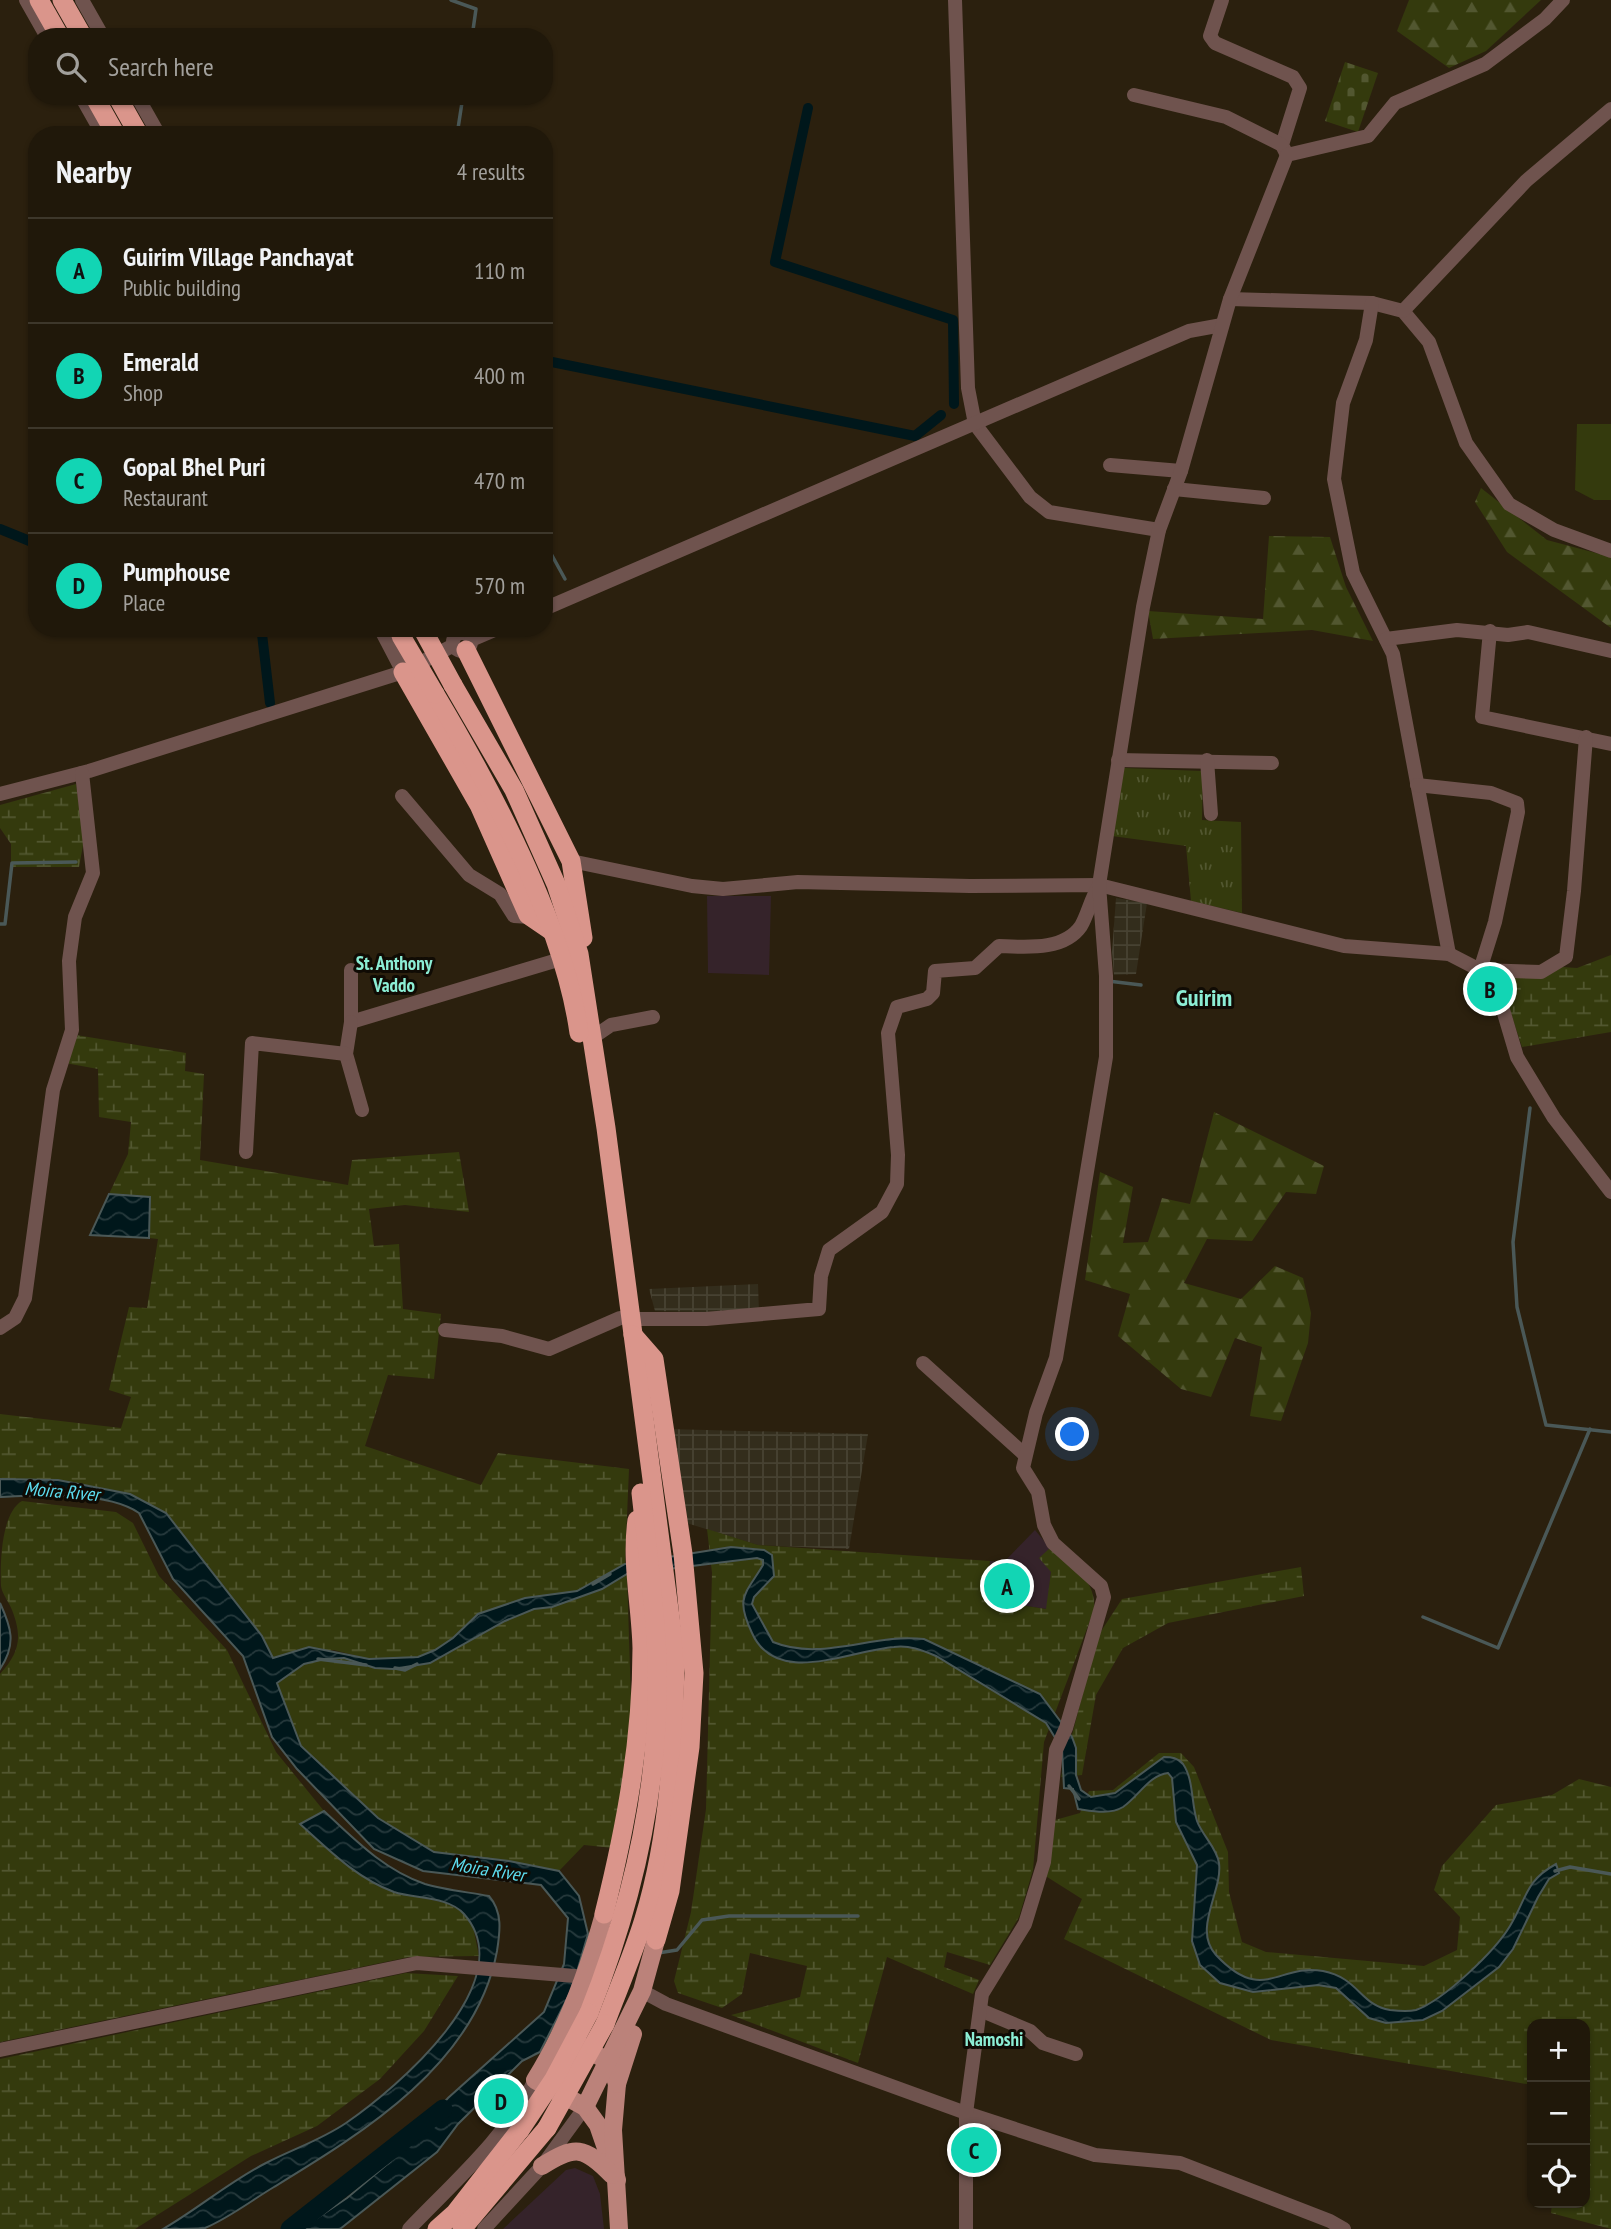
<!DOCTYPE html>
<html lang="en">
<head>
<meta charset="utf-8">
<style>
	:root { --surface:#20180a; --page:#282113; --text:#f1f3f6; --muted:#a2a09c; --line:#3d372b; --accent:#12d5b4 }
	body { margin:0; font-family:"PT Sans Narrow",sans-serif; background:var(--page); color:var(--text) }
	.controls { position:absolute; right:21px; bottom:21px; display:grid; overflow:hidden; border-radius:14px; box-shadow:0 2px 5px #0004 }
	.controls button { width:63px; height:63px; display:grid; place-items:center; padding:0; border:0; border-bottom:2px solid var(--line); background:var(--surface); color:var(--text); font:35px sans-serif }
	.you { position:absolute; left:1073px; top:1435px; width:24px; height:24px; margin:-18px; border:5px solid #fff; border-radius:50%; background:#1a73e8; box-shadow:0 0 0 10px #1a73e833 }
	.badge { display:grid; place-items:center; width:46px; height:46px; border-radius:50%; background:var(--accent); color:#111; font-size:23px; font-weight:700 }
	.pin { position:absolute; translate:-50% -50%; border:4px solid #fff; box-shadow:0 2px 7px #0006 }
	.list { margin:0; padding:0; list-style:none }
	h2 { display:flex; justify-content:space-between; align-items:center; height:91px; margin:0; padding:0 28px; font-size:30px }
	h2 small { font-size:23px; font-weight:400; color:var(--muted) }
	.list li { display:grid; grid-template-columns:46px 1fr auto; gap:21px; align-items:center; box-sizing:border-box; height:105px; padding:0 28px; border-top:2px solid var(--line) }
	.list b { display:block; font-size:26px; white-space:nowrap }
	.list p { margin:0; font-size:23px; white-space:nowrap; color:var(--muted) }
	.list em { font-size:23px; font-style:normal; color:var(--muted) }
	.icon { flex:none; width:38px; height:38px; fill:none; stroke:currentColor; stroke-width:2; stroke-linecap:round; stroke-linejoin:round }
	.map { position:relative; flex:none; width:1611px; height:2229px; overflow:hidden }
	.search { position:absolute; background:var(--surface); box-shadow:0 2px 5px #0004; left:28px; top:28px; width:525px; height:77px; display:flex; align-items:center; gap:18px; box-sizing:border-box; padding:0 24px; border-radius:28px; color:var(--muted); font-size:26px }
	.panel { position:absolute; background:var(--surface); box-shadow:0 2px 5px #0004; left:28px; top:126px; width:525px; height:511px; border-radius:28px }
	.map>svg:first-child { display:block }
	.commercial { fill:#35232a }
	.industrial { fill:url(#industrial-grid) }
	.grass { fill:url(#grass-tufts) }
	.forest { fill:url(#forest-firs) }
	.wetland { fill:url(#wetland-marsh) }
	.cemetery { fill:url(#cemetery-stones) }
	.pitch { fill:#343a0d }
	.water { fill:url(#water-waves); stroke:#4a5857; stroke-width:2 }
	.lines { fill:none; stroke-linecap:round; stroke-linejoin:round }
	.stream { stroke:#4a5857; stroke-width:3.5 }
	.canal { stroke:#00171b; stroke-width:10 }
	.river { stroke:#00171b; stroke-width:19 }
	.minor { stroke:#6f534e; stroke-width:14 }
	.major { stroke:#bb827a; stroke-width:18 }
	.highway { stroke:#da958b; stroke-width:19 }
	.highway-bridge { stroke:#da958b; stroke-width:19 }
	.labels { text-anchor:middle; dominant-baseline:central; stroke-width:6; stroke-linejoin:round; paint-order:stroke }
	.neighbourhood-label { font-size:19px; font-weight:bold; fill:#8ceed5; stroke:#100b04 }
	.water-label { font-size:19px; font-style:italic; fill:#5cddf0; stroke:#100b04 }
	.district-label { font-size:24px; font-weight:bold; fill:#8ceed5; stroke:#100b04 }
</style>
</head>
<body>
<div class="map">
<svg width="1611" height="2229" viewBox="0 0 1611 2229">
	<defs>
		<pattern id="industrial-grid" width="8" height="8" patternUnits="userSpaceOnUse" patternTransform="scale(1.75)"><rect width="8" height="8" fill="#332d1c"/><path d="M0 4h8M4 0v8" fill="none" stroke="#474232"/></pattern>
		<pattern id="grass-tufts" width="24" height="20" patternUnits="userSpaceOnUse" patternTransform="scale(1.75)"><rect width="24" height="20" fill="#343a0d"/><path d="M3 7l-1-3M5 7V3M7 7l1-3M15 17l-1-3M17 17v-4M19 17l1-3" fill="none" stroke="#525730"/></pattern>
		<pattern id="forest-firs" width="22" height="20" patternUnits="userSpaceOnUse" patternTransform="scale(1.75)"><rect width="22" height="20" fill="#343a0d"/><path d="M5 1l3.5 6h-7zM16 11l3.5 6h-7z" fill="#525730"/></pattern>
		<pattern id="wetland-marsh" width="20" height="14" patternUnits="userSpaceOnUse" patternTransform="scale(1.75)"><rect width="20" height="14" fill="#343a0d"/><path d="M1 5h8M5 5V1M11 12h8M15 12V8" fill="none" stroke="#525730"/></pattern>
		<pattern id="cemetery-stones" width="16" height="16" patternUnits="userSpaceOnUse" patternTransform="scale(1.75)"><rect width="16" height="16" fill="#343a0d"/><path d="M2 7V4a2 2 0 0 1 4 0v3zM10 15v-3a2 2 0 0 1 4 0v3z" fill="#525730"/></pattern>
		<pattern id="water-waves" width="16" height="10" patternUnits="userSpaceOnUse" patternTransform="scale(1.75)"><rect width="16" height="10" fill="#00171b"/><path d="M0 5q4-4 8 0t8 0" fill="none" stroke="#26393c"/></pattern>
	</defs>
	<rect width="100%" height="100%" fill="#2b200e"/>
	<g class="commercial">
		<polygon points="707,896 771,896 769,975 708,973"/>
		<polygon points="1035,1530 1050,1548 1051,1572 1047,1609 985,1600 990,1561 1004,1562"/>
		<polygon points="575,2168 593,2176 600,2194 604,2229 503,2229 566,2170"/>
	</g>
	<g class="industrial">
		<polygon points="1116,898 1147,903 1136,974 1114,975 1112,952"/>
		<polygon points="758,1284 759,1313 655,1311 649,1289"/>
		<polygon points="668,1429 868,1434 849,1549 758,1545 680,1521"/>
	</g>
	<polygon class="grass" points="1124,768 1203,771 1202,820 1241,822 1242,913 1191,901 1186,846 1112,836"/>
	<g class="forest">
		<polygon points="1409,0 1541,0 1486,51 1449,68 1397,31"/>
		<polygon points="1481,488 1547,540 1611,557 1611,628 1507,552 1475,502"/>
		<polygon points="1269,536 1330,537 1346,587 1373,641 1312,630 1153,639 1148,611 1263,619"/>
		<polygon points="1214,1112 1324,1166 1316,1194 1286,1192 1252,1241 1207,1239 1184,1283 1241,1299 1275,1266 1303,1278 1311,1313 1308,1343 1281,1421 1250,1416 1262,1347 1235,1338 1211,1397 1181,1389 1118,1336 1130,1294 1085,1280 1100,1172 1133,1187 1123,1243 1148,1242 1162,1198 1190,1204"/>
	</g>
	<g class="wetland">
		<polygon points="76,784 84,840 79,867 11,867 11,844 0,828 0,805"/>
		<polygon points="1611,955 1611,1032 1522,1047 1499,977 1562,967 1577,968"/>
		<polygon points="76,1035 186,1053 185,1071 204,1074 200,1160 348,1185 352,1160 459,1152 469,1212 405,1205 369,1209 374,1246 399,1244 403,1309 441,1314 434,1379 388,1375 365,1446 481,1485 498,1453 629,1469 625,1564 577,1591 525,1598 478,1614 454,1638 435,1650 418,1657 369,1659 334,1650 272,1658 262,1636 166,1513 58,1480 0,1479 0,1414 121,1428 131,1397 109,1390 129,1307 147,1308 158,1239 149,1238 150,1197 109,1194 128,1154 131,1122 99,1117 98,1069 65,1063"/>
		<path d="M 22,1501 L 116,1512 L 133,1523 L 159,1576 L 227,1650 L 276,1752 L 324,1811 L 301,1823 L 394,1892 L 446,1903 L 462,1911 L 473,1927 L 479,1956 L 409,1957 L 0,2042 L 0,1674 C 19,1653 23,1638 12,1610 C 9,1602 2,1594 1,1586 C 0,1563 1,1513 22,1501 Z"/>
		<path d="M 707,1529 L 758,1545 L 990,1561 L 985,1600 L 1046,1609 L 1051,1572 L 1039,1558 L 1050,1548 C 1072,1565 1097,1580 1094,1610 L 1044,1742 L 1033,1870 L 1019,1917 L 990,1965 L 947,1952 L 944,1967 L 979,1980 L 973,1994 L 887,1957 L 858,2063 L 731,2015 L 800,1997 L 807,1966 L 750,1953 L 742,1994 L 722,2008 L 678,1993 L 674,1981 L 691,1912 L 706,1809 L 712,1573 Z"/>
		<polygon points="1301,1567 1304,1596 1168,1623 1123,1648 1096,1695 1082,1775 1061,1777 1098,1636 1122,1599"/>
		<polygon points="627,1574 632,1732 613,1848 584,1845 559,1871 509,1861 434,1852 378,1818 301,1746 277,1683 303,1664 325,1659 344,1658 375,1668 393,1669 430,1663 505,1621 534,1609 552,1607 602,1589"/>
		<polygon points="1159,1753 1181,1753 1194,1767 1228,1852 1229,1892 1242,1942 1266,1952 1424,1966 1457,1950 1460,1917 1434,1890 1442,1866 1496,1805 1552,1795 1579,1779 1611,1787 1611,2229 1551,2213 1552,2203 1585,2203 1585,2024 1532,2024 1532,2085 1271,2040 1064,1939 1082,1899 1044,1875 1055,1820 1080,1813 1089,1791 1113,1790"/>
		<polygon points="406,1973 458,1976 424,2031 380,2079 317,2126 251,2156 135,2229 0,2229 0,2059"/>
	</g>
	<polygon class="cemetery" points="1345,62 1378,73 1358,132 1325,121"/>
	<polygon class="pitch" points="1577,424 1611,424 1611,500 1594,500 1575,490"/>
	<g class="water">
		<polygon points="109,1194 150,1197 149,1238 90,1235"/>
		<path d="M 0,1479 L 58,1480 L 130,1494 L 166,1513 L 262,1636 L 273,1658 L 309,1647 L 369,1659 L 418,1657 L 435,1650 L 453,1638 L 478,1614 L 525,1598 L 577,1591 L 625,1564 L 731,1547 L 764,1550 L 772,1555 L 774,1576 L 754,1597 L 752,1604 L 773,1642 C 822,1662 873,1633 924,1639 L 1040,1694 L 1072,1737 L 1076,1748 L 1076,1775 L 1081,1790 L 1091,1797 L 1115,1793 L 1164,1757 C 1172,1757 1178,1758 1183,1764 C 1194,1780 1191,1803 1197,1821 C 1202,1835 1217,1848 1219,1863 C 1223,1891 1192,1929 1216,1955 C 1263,2005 1278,1963 1323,1971 C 1359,1978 1360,2005 1390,2010 C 1398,2011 1408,2012 1416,2010 C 1444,2000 1495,1951 1510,1926 C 1527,1898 1525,1881 1556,1864 L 1559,1873 L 1549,1879 L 1538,1897 L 1513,1949 L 1499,1967 L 1442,2011 L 1423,2020 L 1386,2023 L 1369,2018 L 1336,1988 L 1318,1985 L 1253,1992 L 1220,1983 L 1200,1965 L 1192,1941 L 1197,1865 L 1176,1822 L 1172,1778 L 1168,1773 C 1149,1775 1139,1796 1123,1807 C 1110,1815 1092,1811 1078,1809 L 1073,1789 L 1064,1788 L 1062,1749 L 1046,1723 L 936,1656 C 922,1650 909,1645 894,1647 C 848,1651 776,1687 752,1633 C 735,1597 745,1595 763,1565 L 763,1560 L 757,1558 L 627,1574 L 602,1589 L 552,1607 L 534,1609 L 505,1621 L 430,1663 L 393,1669 L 375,1668 L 344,1658 L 325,1659 L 304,1664 L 277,1683 L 301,1746 L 378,1818 L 434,1852 L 509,1861 L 559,1871 L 579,1896 L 588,1934 L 572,1989 L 540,2052 L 522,2061 L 458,2124 L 437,2152 L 340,2229 L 301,2229 L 347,2198 L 391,2161 L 448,2098 L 544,2012 L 564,1964 L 568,1918 L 541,1885 L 423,1871 L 374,1849 L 297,1769 L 272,1737 L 243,1656 L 173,1579 L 139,1513 C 107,1491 38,1495 0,1497 Z"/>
		<path d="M 0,1603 C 11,1627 17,1644 0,1669 Z"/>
		<path d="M 324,1811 C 355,1840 384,1870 425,1884 C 445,1890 468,1892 489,1896 C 503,1912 500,1932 497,1951 C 476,2064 364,2132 274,2187 C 252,2200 229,2218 205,2228 C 194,2229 175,2229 163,2229 C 198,2209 230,2181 266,2163 C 293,2149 321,2140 346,2123 C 397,2088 523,1981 464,1914 C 448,1896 415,1899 394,1892 C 356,1878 329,1850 300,1824 Z"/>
	</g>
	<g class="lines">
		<g class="stream">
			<polyline points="451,0 476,9 472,37"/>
			<polyline points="457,135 463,96"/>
			<polyline points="544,541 565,579"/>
			<polyline points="0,924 5,924 12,863 76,862"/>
			<polyline points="1108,981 1141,985"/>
			<polyline points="1530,1108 1513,1242 1517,1307 1546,1425 1611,1432"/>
			<polyline points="593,1584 610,1574"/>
			<polyline points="1423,1617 1498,1648 1590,1429"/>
			<polyline points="318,1659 366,1665"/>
			<polyline points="395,1668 405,1670 417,1664"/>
			<polyline points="1069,1786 1079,1799"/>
			<polyline points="1555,1871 1570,1867 1611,1874"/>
			<polyline points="658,1953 677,1950 702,1920 729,1916 858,1916"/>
		</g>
		<g class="canal">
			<polyline points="808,108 775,262 953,320 954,404"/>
			<polyline points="547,361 915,436 941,415"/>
			<polyline points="0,529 37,544"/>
			<polyline points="249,628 262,634 270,703"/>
		</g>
		<polyline class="river" points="290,2229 443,2109"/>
		<g class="minor">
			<polyline points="26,0 47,37"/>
			<polyline points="82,0 103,37"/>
			<polyline points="955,0 968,388 975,424 1030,497 1049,512 1159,530"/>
			<polyline points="1222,0 1210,36 1215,43 1293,77 1300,88 1282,145 1287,155"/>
			<polyline points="1134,95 1226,117 1282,145"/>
			<polyline points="81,96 103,135"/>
			<polyline points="137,96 159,135"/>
			<polyline points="1230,299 1372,303 1403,311 1429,342 1466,443 1509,504 1554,530 1611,551"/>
			<polyline points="1372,303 1366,340 1343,403 1334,479 1353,573 1393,654 1449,954"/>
			<polyline points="1403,311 1526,181 1611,109"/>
			<polyline points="1110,465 1181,471"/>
			<polyline points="1174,489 1264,498"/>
			<polyline points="544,609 1189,331 1222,325"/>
			<polyline points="380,628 403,672"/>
			<polyline points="1490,631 1482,717 1611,744"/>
			<circle cx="462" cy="642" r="9"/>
			<polyline points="1386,639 1457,630 1508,635 1528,632 1611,651"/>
			<polyline points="471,640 499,628"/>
			<polyline points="1118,760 1272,763"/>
			<polyline points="1207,760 1211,814"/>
			<polyline points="1417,785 1491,793 1517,803 1518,812 1495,922 1480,970 1541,972 1566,957 1574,891 1586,737"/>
			<polyline points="0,794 89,771 403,672 454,645"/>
			<polyline points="402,796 469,875 500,894 514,916 530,917"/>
			<polyline points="571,861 692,886 723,889 798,882 970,886 1099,885 1344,946 1449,954 1480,970 1498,993 1517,1057 1554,1118 1611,1192"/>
			<polyline points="351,970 351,1022 561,959"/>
			<polyline points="351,1022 346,1054 362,1110"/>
			<polyline points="592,1038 611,1025 653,1017"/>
			<polyline points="246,1152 252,1043 346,1054"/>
			<path d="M 631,1319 L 706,1319 L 819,1309 L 821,1276 L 829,1250 L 882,1212 L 897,1184 L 898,1155 L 888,1033 L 897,1007 L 927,999 L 933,993 L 935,971 L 975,968 L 999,946 C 1026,947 1064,951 1081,926 C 1088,914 1091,898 1099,886"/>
			<polyline points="0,1328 15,1318 25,1298 53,1090 72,1030 69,961 75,917 93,873 82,773"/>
			<polyline points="445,1330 502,1336 549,1349 620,1318"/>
			<polyline points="923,1363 1025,1455"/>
			<polyline points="642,1991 666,2004 966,2113 1095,2155 1180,2163 1330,2221 1344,2229"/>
			<polyline points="980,2010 1030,2031 1043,2043 1076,2054"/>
			<polyline points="0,2050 417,1963 587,1977"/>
			<path d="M 409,2229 C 452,2184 506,2137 535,2080"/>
			<polyline points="484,2229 542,2166 585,2107"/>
			<polyline points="966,2229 966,2113 982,1994 1025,1924 1044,1862 1056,1750 1066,1728 1104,1597 1101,1586 1053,1543 1044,1525 1038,1492 1023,1468 1036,1413 1056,1358 1106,1057 1106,976 1099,885 1143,607 1159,530 1181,471 1230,299 1287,155 1368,136 1395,103 1485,64 1545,19 1563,0"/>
		</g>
		<g class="major">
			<path d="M 604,1914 C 588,1972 567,2029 535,2080 L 585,2107 L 598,2125 L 617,2180"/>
			<polyline points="578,2045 610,2062 617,2084 613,2130 619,2229"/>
			<polyline points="617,2084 633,2034"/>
			<polyline points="585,2107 642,1991 656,1940"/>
			<path d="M 542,2166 C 575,2145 584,2146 612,2175"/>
		</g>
		<g class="highway">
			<polyline points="39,0 60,37"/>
			<polyline points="62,0 83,37"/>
			<polyline points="94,96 116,135"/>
			<polyline points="117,96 139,135"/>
			<polyline points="466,650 571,861 583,938"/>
			<polyline points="403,672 479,805 528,915 550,930"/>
			<path d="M 453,685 L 514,790 L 556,884 L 579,954 L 606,1128 L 675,1655 C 674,1744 670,1834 644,1919 C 633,1955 618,1989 605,2024"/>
			<path d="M 435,694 C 491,788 564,925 579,1033"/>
			<polyline points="633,1335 654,1359 683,1554 694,1673 690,1747 670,1891 656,1940"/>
			<path d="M 604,1914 C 626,1826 642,1739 642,1648 C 641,1605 631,1563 637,1520"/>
			<path d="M 589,2013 C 634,1900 661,1780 657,1658 C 655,1603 647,1548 641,1493"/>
			<polyline points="437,2229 455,2213 520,2130"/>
			<polyline points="462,2229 547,2128"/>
		</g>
		<g class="highway-bridge">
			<polyline points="422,628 453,685"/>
			<polyline points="401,636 435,694"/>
			<polyline points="547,2128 605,2024"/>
			<polyline points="520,2130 554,2079 589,2013"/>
		</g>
	</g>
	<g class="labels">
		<g class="neighbourhood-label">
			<text x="394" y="963">St. Anthony<tspan x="394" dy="22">Vaddo</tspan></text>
			<text x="994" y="2039">Namoshi</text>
		</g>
		<g class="water-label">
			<text transform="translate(62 1491) rotate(5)">Moira River</text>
			<text transform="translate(488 1869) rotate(9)">Moira River</text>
		</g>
		<g class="district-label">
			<text x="1204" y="997">Guirim</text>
		</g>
	</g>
</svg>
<div class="controls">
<button>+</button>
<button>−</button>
<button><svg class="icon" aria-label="locate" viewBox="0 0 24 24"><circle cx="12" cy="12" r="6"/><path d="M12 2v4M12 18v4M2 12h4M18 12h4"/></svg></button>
</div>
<div class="you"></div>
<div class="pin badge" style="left:1007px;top:1586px">A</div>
<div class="pin badge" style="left:1490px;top:989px">B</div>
<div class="pin badge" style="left:974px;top:2150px">C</div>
<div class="pin badge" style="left:501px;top:2101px">D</div>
<div class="search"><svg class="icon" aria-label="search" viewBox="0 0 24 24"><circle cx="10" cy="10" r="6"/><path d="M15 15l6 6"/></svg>Search here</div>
<section class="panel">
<h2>Nearby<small>4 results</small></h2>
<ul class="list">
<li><span class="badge">A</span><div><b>Guirim Village Panchayat</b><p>Public building</p></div><em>110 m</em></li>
<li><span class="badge">B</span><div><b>Emerald</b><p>Shop</p></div><em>400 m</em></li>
<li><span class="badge">C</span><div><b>Gopal Bhel Puri</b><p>Restaurant</p></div><em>470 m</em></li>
<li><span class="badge">D</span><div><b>Pumphouse</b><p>Place</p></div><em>570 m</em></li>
</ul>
</section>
</div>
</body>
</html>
